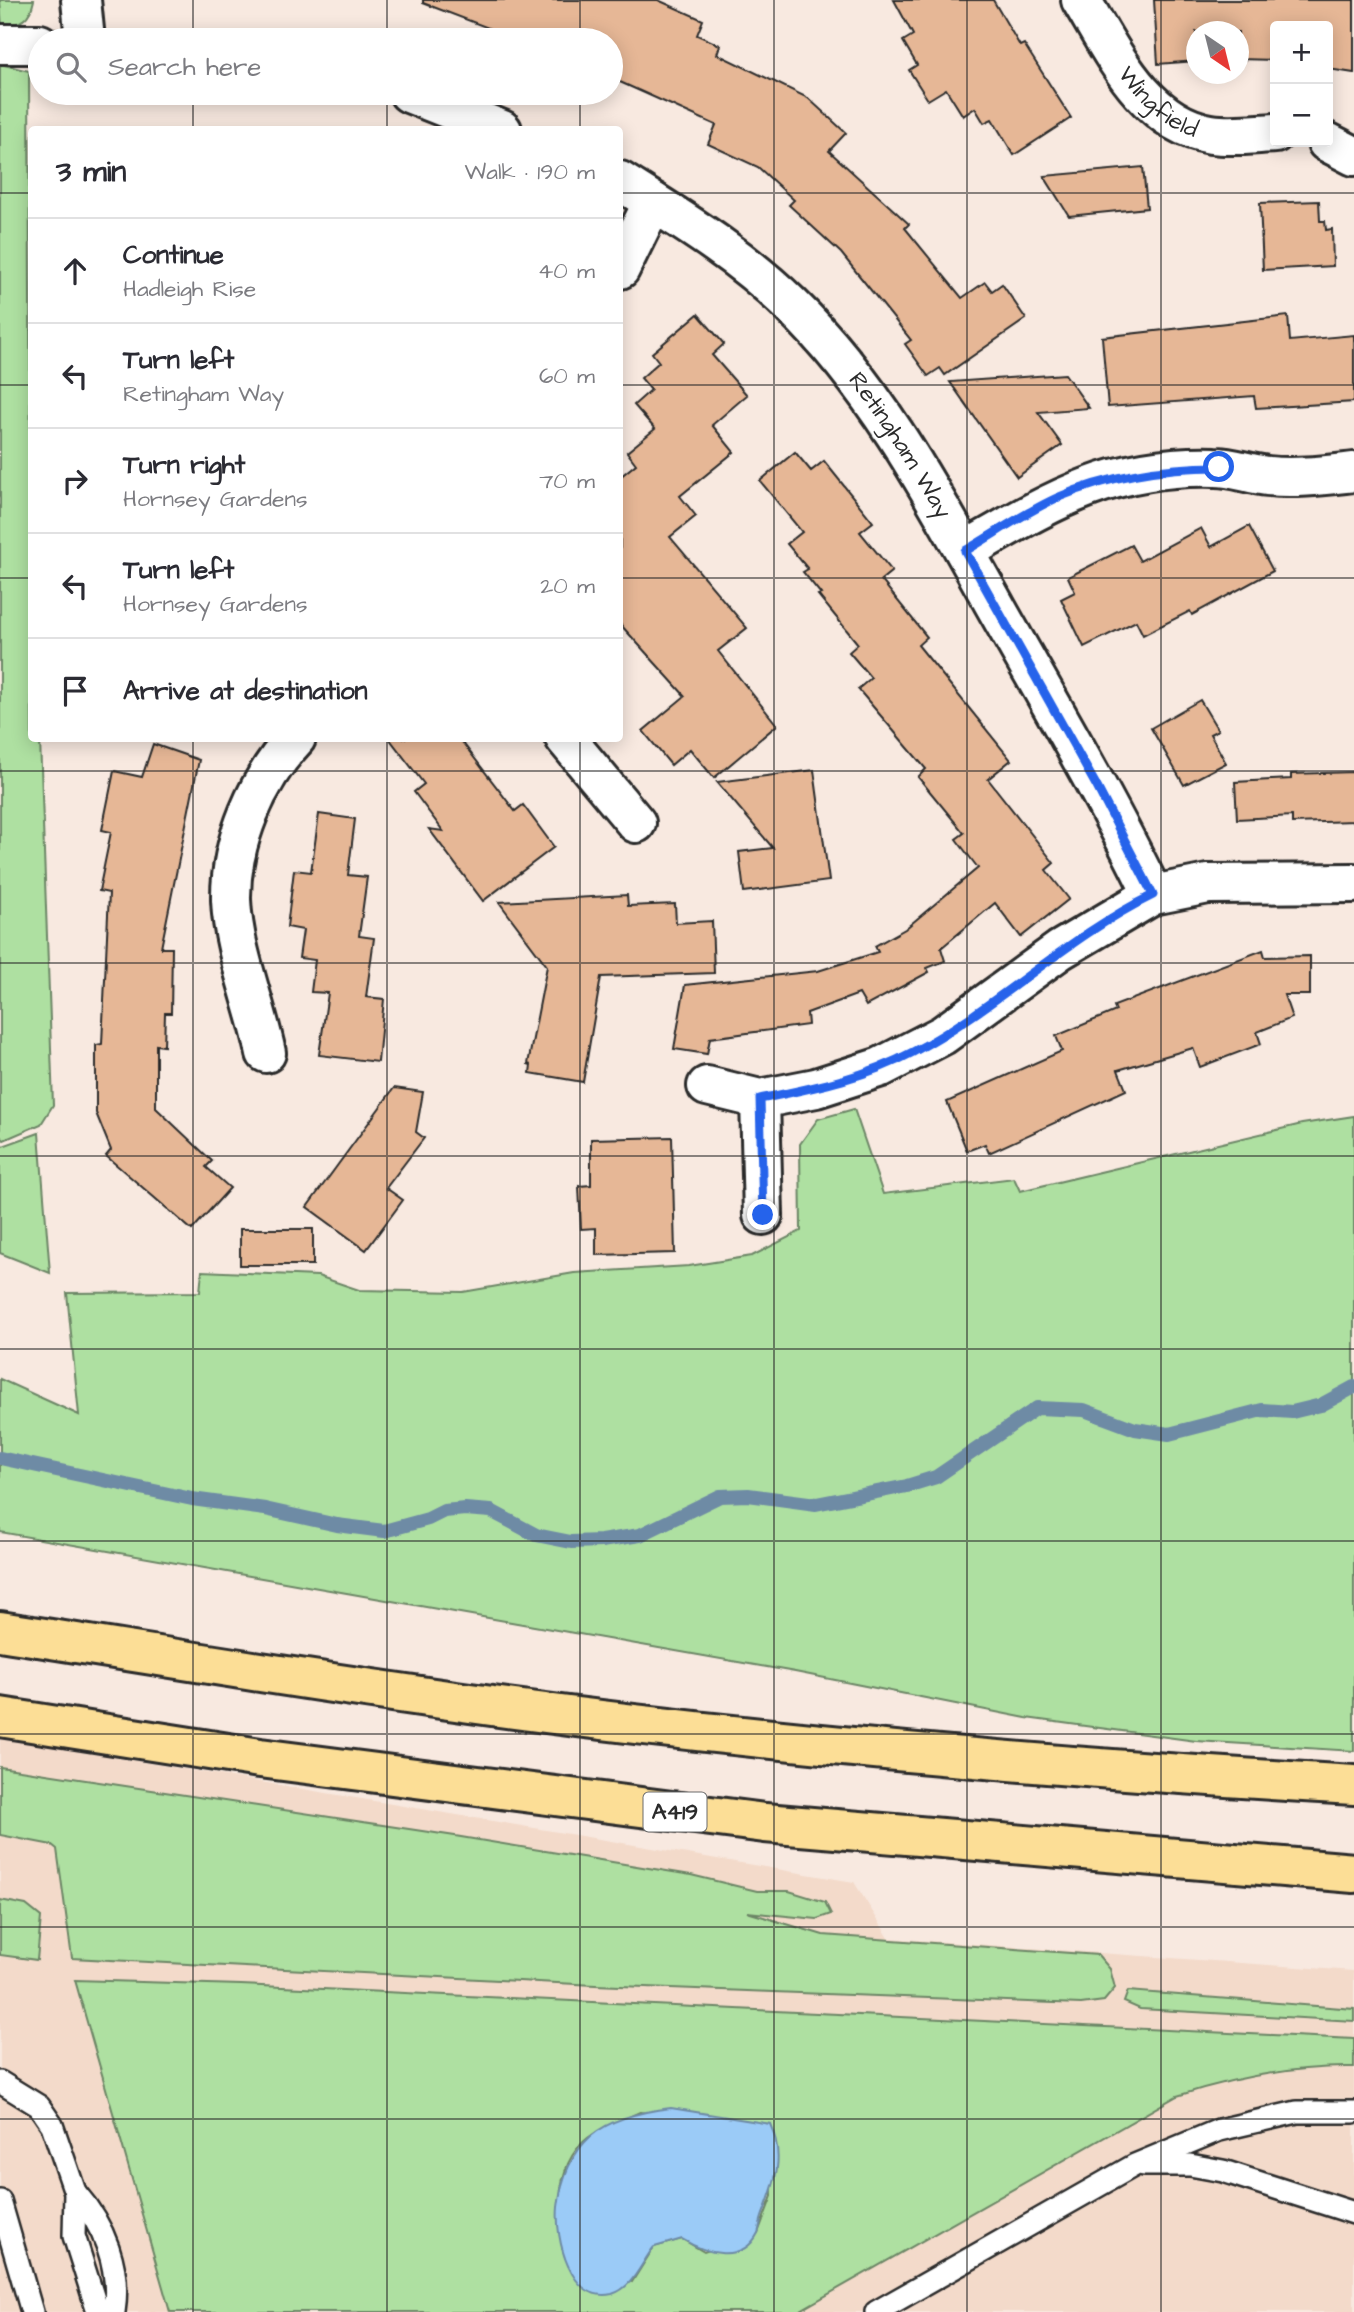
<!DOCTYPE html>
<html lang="en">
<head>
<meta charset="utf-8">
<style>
	:root { --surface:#fff; --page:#f7f7f7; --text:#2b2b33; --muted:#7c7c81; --line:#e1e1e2 }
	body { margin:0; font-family:"Architects Daughter",sans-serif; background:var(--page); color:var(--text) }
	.controls { position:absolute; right:21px; top:21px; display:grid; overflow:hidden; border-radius:7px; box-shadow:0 4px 18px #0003 }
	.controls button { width:63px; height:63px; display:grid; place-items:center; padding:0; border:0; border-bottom:2px solid var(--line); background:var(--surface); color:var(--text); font:35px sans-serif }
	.compass { position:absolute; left:1186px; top:21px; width:63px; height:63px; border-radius:50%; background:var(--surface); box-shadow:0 4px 18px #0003; rotate:145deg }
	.stop { position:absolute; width:21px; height:21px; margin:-16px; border:5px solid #2563eb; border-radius:50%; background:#fff }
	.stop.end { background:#2563eb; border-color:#fff; box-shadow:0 2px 7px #0008 }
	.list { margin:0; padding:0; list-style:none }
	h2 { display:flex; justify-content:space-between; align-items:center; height:91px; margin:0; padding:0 28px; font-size:30px }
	h2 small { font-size:23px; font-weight:400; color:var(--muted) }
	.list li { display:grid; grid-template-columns:46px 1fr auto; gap:21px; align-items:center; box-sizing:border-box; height:105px; padding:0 28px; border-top:2px solid var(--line) }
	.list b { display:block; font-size:26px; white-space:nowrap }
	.list p { margin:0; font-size:23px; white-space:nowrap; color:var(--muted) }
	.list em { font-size:23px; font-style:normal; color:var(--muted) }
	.icon { flex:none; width:38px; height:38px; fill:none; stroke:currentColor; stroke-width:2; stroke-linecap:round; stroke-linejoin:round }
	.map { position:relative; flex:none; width:1354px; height:2312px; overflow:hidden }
	.search { position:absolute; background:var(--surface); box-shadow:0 4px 18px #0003; left:28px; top:28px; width:595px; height:77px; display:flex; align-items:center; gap:18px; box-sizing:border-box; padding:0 24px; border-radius:38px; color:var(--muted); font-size:26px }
	.panel { position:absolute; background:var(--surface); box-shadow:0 4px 18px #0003; left:28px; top:126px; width:595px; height:616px; border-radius:7px }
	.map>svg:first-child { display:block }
	.built { fill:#f3daca }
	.green { fill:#aee0a1; stroke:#6c8666; stroke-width:2; fill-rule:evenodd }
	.water { fill:#9bcbf7; stroke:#6e8ba5; stroke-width:2 }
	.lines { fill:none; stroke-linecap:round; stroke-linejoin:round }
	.stream { stroke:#6e8ba5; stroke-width:14 }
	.building { fill:#e6b796; stroke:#2b2b2b; stroke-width:2 }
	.service-casing { stroke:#2b2b2b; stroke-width:26 }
	.minor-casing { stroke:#2b2b2b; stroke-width:44 }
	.trunk-casing { stroke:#2b2b2b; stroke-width:44 }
	.service { stroke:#fff; stroke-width:21 }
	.minor { stroke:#fff; stroke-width:38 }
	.trunk { stroke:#fcde96; stroke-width:38 }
	.route { stroke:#2563eb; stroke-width:9 }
	.grid { fill:none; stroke:#2b2b2b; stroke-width:2; stroke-opacity:0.55 }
	.labels { text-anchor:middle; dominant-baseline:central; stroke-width:5; stroke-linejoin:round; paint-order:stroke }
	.shield { fill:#fff; stroke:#6b6b6b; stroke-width:2 }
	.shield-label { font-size:23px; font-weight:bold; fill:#2b2b2b }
	.street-label { font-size:24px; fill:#2b2b2b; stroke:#fff }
</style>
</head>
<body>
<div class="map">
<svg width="1354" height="2312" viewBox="0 0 1354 2312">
	<rect width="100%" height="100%" fill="#f8e9e0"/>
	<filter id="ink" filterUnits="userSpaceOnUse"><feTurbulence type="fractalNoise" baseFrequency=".0143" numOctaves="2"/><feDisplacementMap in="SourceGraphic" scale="14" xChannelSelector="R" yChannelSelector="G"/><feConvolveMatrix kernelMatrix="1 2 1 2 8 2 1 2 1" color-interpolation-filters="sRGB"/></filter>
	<g filter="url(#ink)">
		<polygon class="built" points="0,1738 854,1882 889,1938 1354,1971 1354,2312 0,2312"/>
		<g class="green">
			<path d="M 0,0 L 34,0 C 30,20 21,23 2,28 Z"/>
			<polygon points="0,64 29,71 32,738 40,739 53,1105 41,1124 4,1140 0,1136"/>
			<polygon points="854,1109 883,1194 1014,1178 1020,1191 1302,1124 1354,1116 1354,1751 1196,1741 1026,1718 795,1672 0,1532 0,1379 79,1415 67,1293 200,1292 202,1271 318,1276 359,1290 463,1292 574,1273 689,1266 752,1256 801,1231 800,1144 818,1119"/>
			<polygon points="39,1133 50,1273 0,1253 0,1144 3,1146"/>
			<polygon points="0,1767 455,1836 691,1875 757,1891 789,1891 825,1902 831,1914 817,1919 747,1912 823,1935 1098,1955 1110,1969 1115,1988 1104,2001 1081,2004 595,1985 72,1958 57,1849 52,1845 0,1835"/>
			<polygon points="0,1900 26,1905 41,1917 37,1960 0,1955"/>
			<path d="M 75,1980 L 241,1985 L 1354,2039 L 1354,2067 C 1295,2066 1233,2078 1177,2096 L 797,2312 L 170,2312 ZM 640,2112 L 770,2124 L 772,2196 L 758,2233 L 704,2252 L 682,2239 L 654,2247 L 632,2282 L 565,2257 C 556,2217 553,2158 595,2133 C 609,2125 625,2119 640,2112 Z"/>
			<polygon points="1128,1991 1354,2009 1354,2021 1140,2009 1124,2002"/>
		</g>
		<path class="water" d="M 671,2108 L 770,2124 C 786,2158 774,2185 762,2217 C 760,2222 760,2228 758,2233 C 742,2265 705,2253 682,2239 L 654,2247 C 641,2263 633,2288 612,2294 C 570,2304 555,2238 558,2207 C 561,2180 571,2154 591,2136 C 612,2118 645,2111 671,2108 Z"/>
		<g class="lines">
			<polyline class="stream" points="0,1458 192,1499 265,1509 337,1525 384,1531 428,1519 444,1511 465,1509 491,1511 536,1535 571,1542 601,1541 640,1535 720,1496 748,1495 816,1504 907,1486 936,1477 1037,1408 1084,1410 1135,1429 1169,1434 1262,1410 1292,1412 1321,1405 1354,1387"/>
		</g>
		<g class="building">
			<polygon points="423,0 658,0 703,20 697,35 720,45 717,54 808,98 846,133 829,151 909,224 905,228 962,298 985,282 992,291 1002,284 1026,319 945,375 940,368 928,376 905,344 911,340 841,253 789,205 794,200 758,167 708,144 716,125 611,78 611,40 520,40 423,3"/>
			<polygon points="894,0 993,0 1020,46 1024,44 1071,118 1014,155 992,119 984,123 975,108 963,116 946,89 928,100 909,70 917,65 903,41 913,35"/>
			<polygon points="1154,0 1354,0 1354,73 1328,69 1328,26 1275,26 1275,60 1238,59 1238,32 1196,32 1196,61 1158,64"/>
			<polygon points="1143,167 1147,208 1069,216 1044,176"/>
			<polygon points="1319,201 1320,221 1325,221 1326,230 1332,229 1333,266 1263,270 1260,203"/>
			<polygon points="698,314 724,344 712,355 747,395 712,425 734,452 680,496 696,516 670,537 747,628 718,651 777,725 714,778 690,749 671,765 643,731 685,696 620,624 620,477 636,464 627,452 655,429 634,405 651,390 641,378 659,362 652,353"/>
			<polygon points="1288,316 1290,341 1354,335 1354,402 1256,408 1254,396 1108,407 1102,337"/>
			<polygon points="1065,374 1089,408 1038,412 1062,445 1017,477 950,382"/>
			<polygon points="795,452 811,471 824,461 873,522 860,532 892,571 881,580 927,637 918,645 1011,760 988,779 1054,863 1046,870 1069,899 1021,937 995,903 941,948 945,961 927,968 929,972 866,1006 859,994 807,1013 808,1025 710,1038 707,1054 674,1049 685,985 818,971 878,952 875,946 905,929 978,868 956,839 964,833 918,777 926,769 858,689 871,678 849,652 858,644 818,595 821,594 803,572 808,569 787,544 802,532 760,481"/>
			<polygon points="1249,526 1273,571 1192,615 1190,611 1143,635 1136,621 1084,647 1061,599 1075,592 1068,577 1131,545 1140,561 1201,528 1211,547"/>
			<polygon points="1200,700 1218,730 1210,734 1226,763 1184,785 1151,728"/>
			<polygon points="389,738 459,738 515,811 523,805 554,847 483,901 429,829 443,831 414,792 424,784"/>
			<polygon points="153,744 199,760 161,948 172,948 171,1013 165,1013 164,1046 156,1045 156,1108 212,1161 206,1167 230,1188 192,1230 106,1156 111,1150 96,1113 96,1045 102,1044 109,893 99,891 111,832 102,830 114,771 142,777"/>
			<polygon points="814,770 829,881 744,892 739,852 773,848 717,782"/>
			<polygon points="1354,772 1354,821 1292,823 1292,816 1237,819 1235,782 1291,779 1291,774"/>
			<polygon points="319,814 355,819 348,875 367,877 359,936 374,938 366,997 384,999 378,1062 319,1055 328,993 311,992 315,960 299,958 303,930 287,927 294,870 311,872"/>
			<polygon points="627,895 628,906 675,904 676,923 712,921 714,973 601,977 583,1082 530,1073 531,1065 528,1064 547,966 499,902"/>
			<polygon points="1263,950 1265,957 1310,956 1310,995 1284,995 1292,1018 1257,1032 1261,1044 1200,1067 1193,1048 1118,1070 1126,1090 989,1153 985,1144 967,1151 947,1102 1062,1051 1056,1036 1116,1011 1114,1006"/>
			<polygon points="394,1088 423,1092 416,1132 424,1138 386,1188 403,1200 366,1250 307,1207"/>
			<polygon points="672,1137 675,1253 596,1255 596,1228 581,1229 579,1186 591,1185 591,1139"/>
			<rect x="240" y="1229" width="73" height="36"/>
		</g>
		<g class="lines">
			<g class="service-casing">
				<g id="service">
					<polyline points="0,2082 39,2106 52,2125 75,2192 74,2236 98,2312"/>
					<polyline points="1144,2165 1190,2165 1223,2171 1354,2213"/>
					<path d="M 75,2192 C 104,2225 121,2267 114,2312"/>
					<polyline points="0,2201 32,2312"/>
					<polyline points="876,2312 1135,2165 1219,2130 1297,2112 1354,2112"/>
				</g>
			</g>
			<g class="minor-casing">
				<g id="minor">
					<polyline points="81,0 85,40"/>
					<path id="s1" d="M 1081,0 C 1112,51 1145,124 1211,134 C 1232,137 1254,134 1275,133"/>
					<polyline points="0,44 40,44"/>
					<polyline points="409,93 502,130"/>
					<polyline points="1327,142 1354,156"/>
					<path id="s2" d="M 620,181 C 680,219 740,255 791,305 C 880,391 938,504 998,611 C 1051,705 1106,798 1153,895"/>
					<polyline points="620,269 653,202"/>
					<path d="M 965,551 C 1052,501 1110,464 1215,467 C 1233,467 1250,474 1268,476 C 1297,479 1326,475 1354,472"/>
					<polyline points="565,738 636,823"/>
					<path d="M 266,1053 C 256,1004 233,950 231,900 C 230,843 257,779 296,738"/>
					<polyline points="707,1086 760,1099 816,1088 881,1067 943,1035 1060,950 1153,895 1208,884 1354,883"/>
					<polyline points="760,1099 763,1215"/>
				</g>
			</g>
			<g class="trunk-casing">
				<g id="trunk">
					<path d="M 0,1631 C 142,1653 284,1677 427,1697 C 734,1741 1044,1767 1354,1785"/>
					<polyline points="0,1717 260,1758 765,1823 1354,1873"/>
				</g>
			</g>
			<use href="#service" class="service"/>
			<use href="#minor" class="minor"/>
			<use href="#trunk" class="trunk"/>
		</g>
	</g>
	<g class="lines" filter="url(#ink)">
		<path class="route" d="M 763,1215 L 760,1099 C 813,1088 865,1078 913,1052 C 998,1007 1067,937 1153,895 L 1096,785 L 965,551 C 996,533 1027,511 1059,497 C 1111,475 1163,467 1219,467"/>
	</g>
	<path class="grid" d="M 193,0 L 193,40M 387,0 L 387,40M 580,0 L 580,40M 774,0 L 774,2312M 967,0 L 967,2312M 1161,0 L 1161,2312M 193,93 L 193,130M 387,93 L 387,130M 580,93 L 580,130M 0,193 L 32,193M 620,193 L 1354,193M 0,385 L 32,385M 620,385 L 1354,385M 0,578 L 32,578M 620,578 L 1354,578M 193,738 L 193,2312M 387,738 L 387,2312M 580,738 L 580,2312M 0,771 L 1354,771M 0,963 L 1354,963M 0,1156 L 1354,1156M 0,1349 L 1354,1349M 0,1541 L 1354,1541M 0,1734 L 1354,1734M 0,1927 L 1354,1927M 0,2119 L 1354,2119"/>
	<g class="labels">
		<rect class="shield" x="643.5" y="1792.5" width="63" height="39" rx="5"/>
		<g class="shield-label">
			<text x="675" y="1812">A419</text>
		</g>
		<g class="street-label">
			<text stroke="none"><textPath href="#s1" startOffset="130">Wingfield</textPath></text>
			<text stroke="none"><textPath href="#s2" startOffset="390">Retingham Way</textPath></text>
		</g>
	</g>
</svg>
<div class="controls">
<button>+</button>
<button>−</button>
</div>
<svg class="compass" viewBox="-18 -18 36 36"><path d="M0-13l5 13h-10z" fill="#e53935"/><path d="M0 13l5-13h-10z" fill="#7c7c81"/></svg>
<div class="stop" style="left:1219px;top:467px"></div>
<div class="stop end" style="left:763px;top:1215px"></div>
<div class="search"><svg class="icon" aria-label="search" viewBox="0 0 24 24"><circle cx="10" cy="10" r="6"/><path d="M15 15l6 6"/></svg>Search here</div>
<section class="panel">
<h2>3 min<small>Walk · 190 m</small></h2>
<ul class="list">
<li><svg class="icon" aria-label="ahead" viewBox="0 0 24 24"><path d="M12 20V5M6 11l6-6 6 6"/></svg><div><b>Continue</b><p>Hadleigh Rise</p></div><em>40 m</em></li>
<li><svg class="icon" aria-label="left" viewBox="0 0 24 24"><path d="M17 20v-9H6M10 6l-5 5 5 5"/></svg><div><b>Turn left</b><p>Retingham Way</p></div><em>60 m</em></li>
<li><svg class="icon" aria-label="right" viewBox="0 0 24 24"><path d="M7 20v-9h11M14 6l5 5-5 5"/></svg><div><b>Turn right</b><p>Hornsey Gardens</p></div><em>70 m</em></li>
<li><svg class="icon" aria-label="left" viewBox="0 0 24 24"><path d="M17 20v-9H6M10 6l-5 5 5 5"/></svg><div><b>Turn left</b><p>Hornsey Gardens</p></div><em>20 m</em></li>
<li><svg class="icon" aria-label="arrive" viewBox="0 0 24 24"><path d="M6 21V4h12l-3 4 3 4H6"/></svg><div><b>Arrive at destination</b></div></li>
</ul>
</section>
</div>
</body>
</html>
